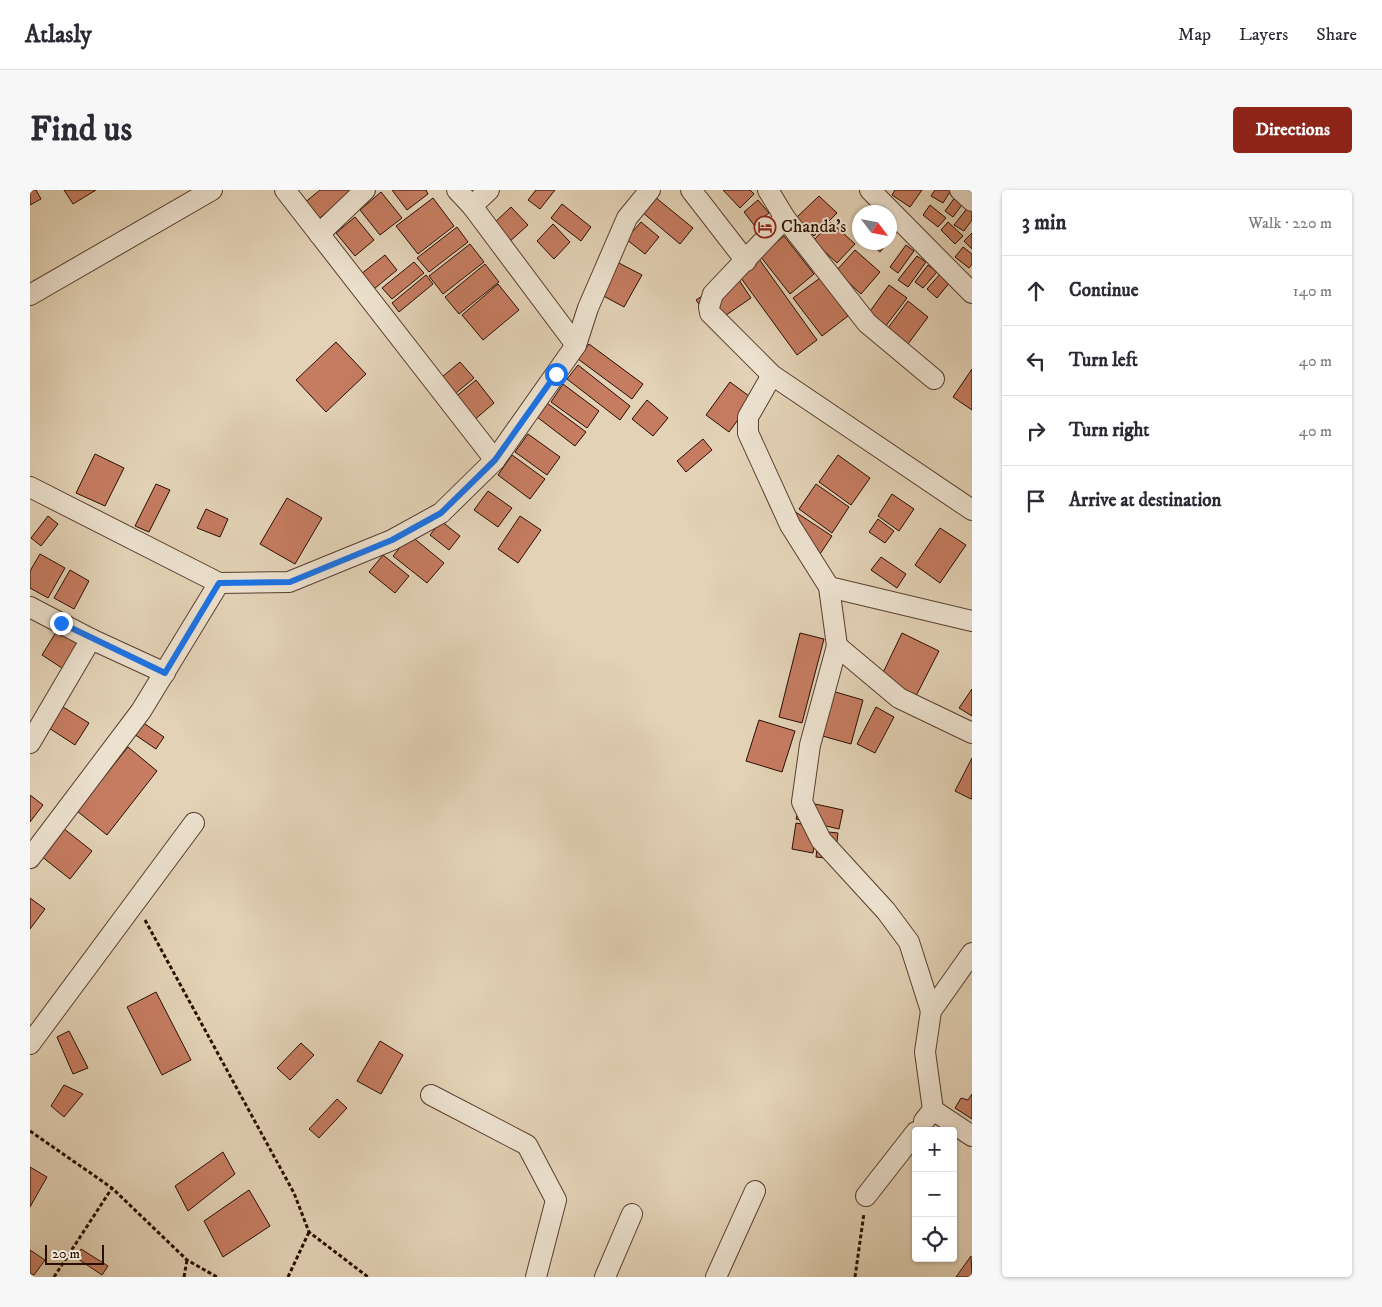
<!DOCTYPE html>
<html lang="en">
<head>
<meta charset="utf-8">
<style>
	:root { --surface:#fff; --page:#f7f7f7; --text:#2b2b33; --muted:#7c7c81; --line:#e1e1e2; --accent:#8f2418 }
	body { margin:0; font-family:"IM FELL DW Pica",serif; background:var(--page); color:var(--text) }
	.controls { position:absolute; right:15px; bottom:15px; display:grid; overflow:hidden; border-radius:5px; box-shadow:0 1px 4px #0004 }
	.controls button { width:45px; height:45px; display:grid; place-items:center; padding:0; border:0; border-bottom:1px solid var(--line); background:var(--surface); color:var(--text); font:25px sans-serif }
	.compass { position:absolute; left:822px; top:15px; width:45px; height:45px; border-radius:50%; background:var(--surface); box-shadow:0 1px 4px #0004; rotate:122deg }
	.scale { position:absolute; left:15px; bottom:12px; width:59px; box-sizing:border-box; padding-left:5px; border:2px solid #290d00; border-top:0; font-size:14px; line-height:18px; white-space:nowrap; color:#290d00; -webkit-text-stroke:4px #ede2d0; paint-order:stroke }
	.stop { position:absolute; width:15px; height:15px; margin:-11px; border:4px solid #1a73e8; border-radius:50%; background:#fff }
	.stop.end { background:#1a73e8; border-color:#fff; box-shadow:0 1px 5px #0008 }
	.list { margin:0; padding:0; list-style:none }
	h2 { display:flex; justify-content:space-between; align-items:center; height:65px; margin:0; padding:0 20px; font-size:21px }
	h2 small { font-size:16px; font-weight:400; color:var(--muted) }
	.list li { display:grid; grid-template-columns:32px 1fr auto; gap:15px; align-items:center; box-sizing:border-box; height:70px; padding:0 20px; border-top:1px solid var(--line) }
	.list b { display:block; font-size:19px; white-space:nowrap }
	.list em { font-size:16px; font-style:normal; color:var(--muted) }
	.icon { flex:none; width:28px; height:28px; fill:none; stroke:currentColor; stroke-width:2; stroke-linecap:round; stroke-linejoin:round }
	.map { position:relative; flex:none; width:942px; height:1087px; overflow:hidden; border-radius:5px }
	header { display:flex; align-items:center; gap:30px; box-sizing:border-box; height:70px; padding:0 25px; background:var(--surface); border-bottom:1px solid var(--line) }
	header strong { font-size:24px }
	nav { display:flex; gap:28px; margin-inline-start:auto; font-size:18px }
	.intro { display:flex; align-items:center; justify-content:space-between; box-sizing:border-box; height:120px; padding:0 30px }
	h1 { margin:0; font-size:35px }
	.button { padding:12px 22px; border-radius:5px; background:var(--accent); color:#fff; font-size:18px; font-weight:700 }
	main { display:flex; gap:30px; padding:0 30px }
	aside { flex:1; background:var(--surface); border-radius:5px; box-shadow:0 1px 4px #0004 }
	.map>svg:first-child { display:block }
	.building { fill:#c57c61; stroke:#290d00 }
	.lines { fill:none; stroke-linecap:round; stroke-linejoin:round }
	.street-casing { stroke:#583e2e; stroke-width:22 }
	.path { stroke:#290d00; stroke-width:3; stroke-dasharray:4 2.5; stroke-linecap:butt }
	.street { stroke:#ede2d0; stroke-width:20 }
	.route { stroke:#1a73e8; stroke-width:6 }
	.labels { text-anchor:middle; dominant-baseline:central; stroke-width:4; stroke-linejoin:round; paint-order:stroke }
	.poi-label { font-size:18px; fill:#290d00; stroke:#ede2d0; text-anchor:start }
</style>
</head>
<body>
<header>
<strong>Atlasly</strong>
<nav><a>Map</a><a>Layers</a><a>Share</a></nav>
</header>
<div class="intro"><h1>Find us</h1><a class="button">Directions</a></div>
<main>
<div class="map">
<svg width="942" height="1087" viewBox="0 0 942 1087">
	<rect width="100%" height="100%" fill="#e3d2b6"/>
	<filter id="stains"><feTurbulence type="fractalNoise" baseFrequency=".004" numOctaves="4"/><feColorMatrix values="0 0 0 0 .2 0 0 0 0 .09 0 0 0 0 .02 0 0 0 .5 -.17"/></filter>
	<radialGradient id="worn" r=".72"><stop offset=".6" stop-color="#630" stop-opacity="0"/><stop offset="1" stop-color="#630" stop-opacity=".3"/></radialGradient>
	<g class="building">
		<polygon points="0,0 6,0 11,9 0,15"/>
		<polygon points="34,0 66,0 43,14"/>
		<polygon points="290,0 324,0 286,31 273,14"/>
		<polygon points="362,0 396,0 398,4 377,20"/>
		<polygon points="506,0 525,0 510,19 498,10"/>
		<polygon points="693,0 720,0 724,4 710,18"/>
		<polygon points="865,0 892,0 880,17 862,5"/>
		<polygon points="905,0 921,0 913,13 901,6"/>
		<polygon points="351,2 372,28 350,45 330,20"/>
		<polygon points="789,6 807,23 784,46 766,28"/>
		<polygon points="926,6 934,12 923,27 915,21"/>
		<polygon points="625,7 663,38 650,54 612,22"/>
		<polygon points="403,8 424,36 388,64 366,36"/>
		<polygon points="728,10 739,23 724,35 714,22"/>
		<polygon points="532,14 561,37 551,51 521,28"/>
		<polygon points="900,15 916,28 908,37 893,25"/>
		<polygon points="939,16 942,18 942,30 934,41 924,35"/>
		<polygon points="481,17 498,35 478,53 462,35"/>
		<polygon points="325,27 344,50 325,66 306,43"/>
		<polygon points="611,32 629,47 615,64 596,49"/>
		<polygon points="801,32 825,54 807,73 783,51"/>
		<polygon points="918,32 933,46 925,54 911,40"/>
		<polygon points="523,34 540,52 524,69 507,51"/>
		<polygon points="859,35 868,41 859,51"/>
		<polygon points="427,37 438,52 399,82 387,68"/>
		<polygon points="942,43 942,59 934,51"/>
		<polygon points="754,46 784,84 760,104 730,66"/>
		<polygon points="845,52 858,52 850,62 842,55"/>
		<polygon points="440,54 454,72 413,104 399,86"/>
		<polygon points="876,55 884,61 868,83 860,77"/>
		<polygon points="933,57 942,64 942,74 939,78 925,67"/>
		<polygon points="825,60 850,82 831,104 806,81"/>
		<polygon points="355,65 367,80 344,99 331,84"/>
		<polygon points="887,66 896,72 878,97 868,90"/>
		<polygon points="729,69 787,150 767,165 708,84"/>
		<polygon points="585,71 612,85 594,117 568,103"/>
		<polygon points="384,72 394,83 362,109 352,98"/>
		<polygon points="455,74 469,92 429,124 415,107"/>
		<polygon points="898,75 907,82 893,98 885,92"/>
		<polygon points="705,84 721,108 683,134 666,110"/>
		<polygon points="910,84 920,92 907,108 897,99"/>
		<polygon points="396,85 403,94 369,122 362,113"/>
		<polygon points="790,88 818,126 792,146 763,108"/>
		<polygon points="468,94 489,120 453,150 432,125"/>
		<polygon points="859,95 877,108 855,137 838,124"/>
		<polygon points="878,111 898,127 875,158 855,142"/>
		<polygon points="306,152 336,184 296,222 266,190"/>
		<polygon points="559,154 613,194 602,209 548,169"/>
		<polygon points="430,172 444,188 426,203 412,187"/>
		<polygon points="548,175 600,216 590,230 537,189"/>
		<polygon points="942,179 942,220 923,207"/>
		<polygon points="446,190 464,213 443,231 424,208"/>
		<polygon points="700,192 723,209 699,242 676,225"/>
		<polygon points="533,194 569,221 557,238 521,212"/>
		<polygon points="617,210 638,228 623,246 602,229"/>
		<polygon points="517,213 556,242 545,256 507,227"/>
		<polygon points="498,244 530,267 517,285 485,262"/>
		<polygon points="673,249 682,260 656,282 647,271"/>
		<polygon points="65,264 94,278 75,316 46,303"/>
		<polygon points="482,265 515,289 500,309 468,285"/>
		<polygon points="808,265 840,288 821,315 789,292"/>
		<polygon points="126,294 140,300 119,342 105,336"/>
		<polygon points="786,294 819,317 802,343 769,319"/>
		<polygon points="458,301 482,318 468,337 444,320"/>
		<polygon points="862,304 884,319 869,341 848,326"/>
		<polygon points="257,308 292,328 265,374 230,354"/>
		<polygon points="176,319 198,329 190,347 167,338"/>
		<polygon points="764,321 802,346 786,370"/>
		<polygon points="18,326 28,334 11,356 1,348"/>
		<polygon points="490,326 511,340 488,373 468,359"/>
		<polygon points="848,329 864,341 855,353 839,342"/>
		<polygon points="411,331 430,346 419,360 400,345"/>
		<polygon points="910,338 936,355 910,393 885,375"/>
		<polygon points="380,345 414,373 397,393 363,366"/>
		<polygon points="10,364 35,378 18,408 0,398 0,381"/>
		<polygon points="353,365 379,386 365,403 339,382"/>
		<polygon points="851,367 876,384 867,398 841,380"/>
		<polygon points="40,380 59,391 44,419 24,408"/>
		<polygon points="28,439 51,454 35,480 12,465"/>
		<polygon points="770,443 794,449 772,533 749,527"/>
		<polygon points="872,443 909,461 886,506 850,489"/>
		<polygon points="942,499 942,526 929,518"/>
		<polygon points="802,501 833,510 821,554 789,545"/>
		<polygon points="33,517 59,533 45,555 19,538"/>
		<polygon points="846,517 864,527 845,563 827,554"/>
		<polygon points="729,530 765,541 752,582 716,571"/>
		<polygon points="112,532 134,547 126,559 104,544"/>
		<polygon points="98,557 127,581 77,645 47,621"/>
		<polygon points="942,568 942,608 941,609 925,601"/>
		<polygon points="0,605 13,615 0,632"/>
		<polygon points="771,611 813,620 809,639 766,629"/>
		<polygon points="766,633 787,637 783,663 762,659"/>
		<polygon points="33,638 62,661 40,689 11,666"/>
		<polygon points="789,641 808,643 805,669 786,667"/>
		<polygon points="0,708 15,719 0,739"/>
		<polygon points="126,802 161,870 132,885 97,817"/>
		<polygon points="39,841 58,878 43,884 27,847"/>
		<polygon points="350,851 373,865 351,904 327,891"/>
		<polygon points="271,853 284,865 260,890 247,878"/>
		<polygon points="34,895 53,904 34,927 21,916"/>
		<polygon points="942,904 942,929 925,918 931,908 938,910"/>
		<polygon points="307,909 317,918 289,948 279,939"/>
		<polygon points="193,962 205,984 158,1021 145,996"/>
		<polygon points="0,977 17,987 0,1017"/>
		<polygon points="219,1000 240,1036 193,1067 174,1031"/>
		<polygon points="51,1059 78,1076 72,1085 45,1067"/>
		<polygon points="0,1060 15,1070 4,1085 0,1083"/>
		<polygon points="941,1066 942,1087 926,1087"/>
	</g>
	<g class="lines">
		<g class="street-casing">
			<g id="street">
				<polyline points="255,0 465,270"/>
				<polyline points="427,0 442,16 546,155"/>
				<polyline points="661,0 716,71"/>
				<polyline points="738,0 755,28 837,133 904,189"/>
				<polyline points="840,0 942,103"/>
				<polyline points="930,0 942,11"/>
				<polyline points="442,16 459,0"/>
				<polyline points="755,28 683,104 679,117 680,123 742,185 942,320"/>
				<polyline points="289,44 335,0"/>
				<polyline points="0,105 182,0"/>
				<polyline points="742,185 718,227 718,243 760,335 799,397 807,456 780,555 772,612 791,650 856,721 879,752 901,821"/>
				<polyline points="0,297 189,393 111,521 0,668"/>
				<polyline points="189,393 259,392 362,350 411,323 465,270 546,155 558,118 597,28 620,0"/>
				<polyline points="799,397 942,431"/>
				<polyline points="0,417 61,449 135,483"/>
				<polyline points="807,456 869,508 942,543"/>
				<polyline points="0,553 61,449"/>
				<polyline points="0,854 164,633"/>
				<polyline points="401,905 497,955 526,1010 506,1087"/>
				<polyline points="903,920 895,862 901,821 942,763"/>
				<polyline points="894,931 903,920 942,946"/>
				<polyline points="836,1006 886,942"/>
				<polyline points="575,1087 602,1024"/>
				<polyline points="686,1087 725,1001"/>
			</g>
		</g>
		<g class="path">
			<polyline points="115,730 264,1003 279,1042 338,1087"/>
			<polyline points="0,941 82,998 157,1070 187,1087"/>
			<polyline points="24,1087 82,998"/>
			<polyline points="154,1087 157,1070"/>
			<polyline points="258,1087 279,1042"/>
			<polyline points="825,1087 834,1023"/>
		</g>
		<use href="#street" class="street"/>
	</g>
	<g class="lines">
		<polyline class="route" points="31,433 135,483 189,393 260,392 362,350 411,323 465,270 526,184"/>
	</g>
	<defs>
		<g id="hotel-ring" transform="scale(1.125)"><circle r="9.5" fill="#ede2d0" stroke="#8f2418" stroke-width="1.5"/><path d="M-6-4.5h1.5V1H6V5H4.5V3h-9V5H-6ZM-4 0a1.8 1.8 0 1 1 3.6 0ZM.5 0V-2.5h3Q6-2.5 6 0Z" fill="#8f2418"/></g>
	</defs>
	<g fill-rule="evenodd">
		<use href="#hotel-ring" x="735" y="37"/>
	</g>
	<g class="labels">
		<g class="poi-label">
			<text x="751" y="37">Chanda's</text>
		</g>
	</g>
	<rect width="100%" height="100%" filter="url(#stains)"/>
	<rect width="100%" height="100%" fill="url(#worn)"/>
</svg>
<div class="controls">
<button>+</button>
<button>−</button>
<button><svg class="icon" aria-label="locate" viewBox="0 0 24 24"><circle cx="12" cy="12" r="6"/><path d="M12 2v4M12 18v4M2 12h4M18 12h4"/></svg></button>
</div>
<svg class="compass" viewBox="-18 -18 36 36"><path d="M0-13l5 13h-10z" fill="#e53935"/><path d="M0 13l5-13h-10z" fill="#7c7c81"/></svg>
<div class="scale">20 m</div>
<div class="stop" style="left:526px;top:184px"></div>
<div class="stop end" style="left:31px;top:433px"></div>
</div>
<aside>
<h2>3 min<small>Walk · 220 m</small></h2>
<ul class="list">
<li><svg class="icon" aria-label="ahead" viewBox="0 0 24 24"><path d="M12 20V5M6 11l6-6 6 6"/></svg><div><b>Continue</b></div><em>140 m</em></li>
<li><svg class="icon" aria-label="left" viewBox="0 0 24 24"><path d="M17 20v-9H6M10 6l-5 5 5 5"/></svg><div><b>Turn left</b></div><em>40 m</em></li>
<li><svg class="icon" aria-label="right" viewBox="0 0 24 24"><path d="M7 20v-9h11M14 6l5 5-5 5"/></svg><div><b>Turn right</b></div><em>40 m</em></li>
<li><svg class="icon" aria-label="arrive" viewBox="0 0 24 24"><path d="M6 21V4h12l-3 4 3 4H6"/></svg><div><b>Arrive at destination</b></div></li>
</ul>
</aside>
</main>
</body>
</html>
